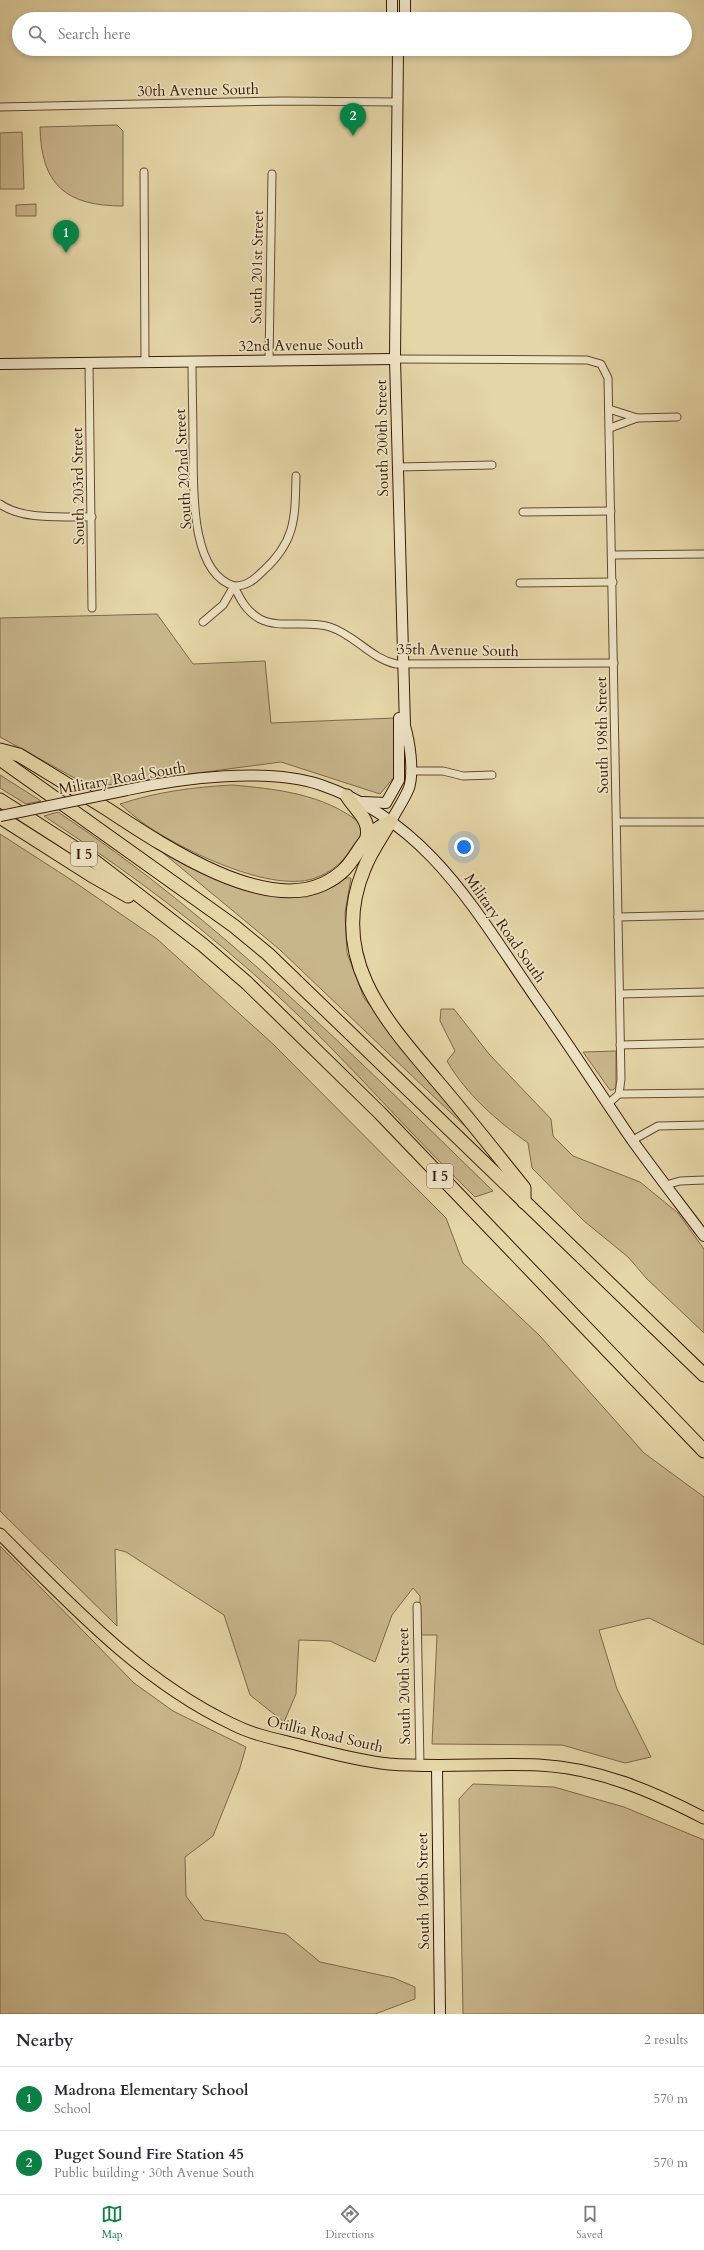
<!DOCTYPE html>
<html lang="en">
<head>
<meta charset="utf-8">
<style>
	:root { --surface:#fff; --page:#f2f2f3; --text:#2b2b33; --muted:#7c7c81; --line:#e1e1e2; --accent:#0b8043 }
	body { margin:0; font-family:Cardo,serif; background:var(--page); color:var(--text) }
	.you { position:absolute; left:464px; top:847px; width:14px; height:14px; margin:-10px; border:3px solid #fff; border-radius:50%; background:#1a73e8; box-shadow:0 0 0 6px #1a73e833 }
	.badge { display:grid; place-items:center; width:26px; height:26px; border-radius:50%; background:var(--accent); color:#fff; font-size:13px; font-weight:700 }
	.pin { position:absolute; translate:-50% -33px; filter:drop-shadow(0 1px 2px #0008) }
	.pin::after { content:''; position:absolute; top:21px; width:14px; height:12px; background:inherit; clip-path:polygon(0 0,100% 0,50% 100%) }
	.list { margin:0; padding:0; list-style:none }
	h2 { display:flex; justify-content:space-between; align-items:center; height:52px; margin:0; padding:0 16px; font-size:17px }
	h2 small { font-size:13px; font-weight:400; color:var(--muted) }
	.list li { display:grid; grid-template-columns:26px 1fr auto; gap:12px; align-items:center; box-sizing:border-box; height:64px; padding:0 16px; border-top:1px solid var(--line) }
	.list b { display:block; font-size:15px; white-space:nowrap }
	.list p { margin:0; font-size:13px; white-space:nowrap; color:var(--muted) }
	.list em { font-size:13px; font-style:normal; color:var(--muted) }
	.icon { flex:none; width:22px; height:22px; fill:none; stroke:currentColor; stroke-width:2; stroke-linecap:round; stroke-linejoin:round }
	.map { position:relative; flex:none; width:704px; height:2014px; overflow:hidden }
	.search { position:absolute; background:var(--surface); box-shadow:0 2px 6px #0003; left:12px; right:12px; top:12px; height:44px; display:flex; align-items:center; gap:10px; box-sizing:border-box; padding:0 14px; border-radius:22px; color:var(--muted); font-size:15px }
	.sheet { height:180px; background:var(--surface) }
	nav { display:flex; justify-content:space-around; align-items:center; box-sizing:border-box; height:56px; border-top:1px solid var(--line); background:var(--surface); font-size:11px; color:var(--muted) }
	nav a { display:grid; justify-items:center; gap:2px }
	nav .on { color:var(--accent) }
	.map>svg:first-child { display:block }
	.green { fill:#c8b68b; stroke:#806848 }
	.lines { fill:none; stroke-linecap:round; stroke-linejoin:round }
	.street-casing { stroke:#644a2e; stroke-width:9 }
	.secondary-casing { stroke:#391b05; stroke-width:12 }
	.primary-casing { stroke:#391b05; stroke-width:13 }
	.highway-casing { stroke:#391b05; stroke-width:15 }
	.street { stroke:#eee4c6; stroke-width:7 }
	.secondary { stroke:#eee4c6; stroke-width:10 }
	.primary { stroke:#e5d6a7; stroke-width:11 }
	.highway { stroke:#e5d6a7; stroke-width:13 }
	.secondary-bridge-casing { stroke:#391b05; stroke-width:12; stroke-linecap:butt }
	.secondary-bridge { stroke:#eee4c6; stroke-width:10 }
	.labels { text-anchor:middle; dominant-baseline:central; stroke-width:3.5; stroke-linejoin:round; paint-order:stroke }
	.shield { fill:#eee4c6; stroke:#6f573f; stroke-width:1 }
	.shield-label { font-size:14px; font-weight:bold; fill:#391b05 }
	.street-label { font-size:15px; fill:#391b05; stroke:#eee4c6 }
</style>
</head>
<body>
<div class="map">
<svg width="704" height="2014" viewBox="0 0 704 2014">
	<rect width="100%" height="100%" fill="#e5d6a7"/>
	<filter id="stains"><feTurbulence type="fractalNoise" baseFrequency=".005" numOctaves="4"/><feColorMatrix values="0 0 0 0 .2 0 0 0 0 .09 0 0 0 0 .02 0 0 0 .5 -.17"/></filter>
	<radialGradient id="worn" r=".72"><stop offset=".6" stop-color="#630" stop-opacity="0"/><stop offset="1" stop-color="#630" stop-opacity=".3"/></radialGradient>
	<g class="green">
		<path d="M 117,125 L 123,131 L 123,206 C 66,206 41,185 40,127 Z"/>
		<polygon points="22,132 24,189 0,189 0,133"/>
		<polygon points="36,204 36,216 16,216 16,205"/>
		<polygon points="157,614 193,664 265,661 271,723 394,718 394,777 380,794 281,762 91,787 0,737 0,618"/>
		<polygon points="0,775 41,801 26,804 0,788"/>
		<path d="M 232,785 C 277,789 324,794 360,823 L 361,835 C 351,853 338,869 318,877 C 274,896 180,849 143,823 C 135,817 127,810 120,804 C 156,792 194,787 232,785 Z"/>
		<path d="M 58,812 C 219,919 355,1057 493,1191 L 475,1197 C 408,1132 347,1060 278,996 C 206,929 126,870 44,816 Z"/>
		<polygon points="0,834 70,879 157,939 273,1044 446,1218 463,1263 540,1336 644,1453 704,1497 704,1645 649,1618 599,1630 617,1689 651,1757 625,1763 562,1745 432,1744 437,1635 420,1635 420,1596 413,1588 392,1615 375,1662 330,1641 299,1640 296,1694 284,1722 250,1695 224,1615 126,1552 115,1549 117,1626 0,1511"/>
		<polygon points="145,838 244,889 273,896 307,897 346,878 351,878 345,913 347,953 364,998 471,1132 279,949"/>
		<path d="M 441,1009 L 454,1009 L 489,1054 L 551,1119 L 553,1136 L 573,1156 L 640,1182 L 678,1213 L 704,1249 L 704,1333 L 647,1279 L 628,1257 L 584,1221 L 532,1168 L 528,1143 C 497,1121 466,1094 447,1061 L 455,1051 L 440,1021 Z"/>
		<polygon points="616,1051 616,1087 613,1090 610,1090 583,1052"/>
		<polygon points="0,1546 134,1683 173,1711 246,1747 239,1771 213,1836 185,1857 186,1896 204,1920 286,1934 320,1962 394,1978 415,1987 415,1999 375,2014 0,2014"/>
		<polygon points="473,1784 554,1787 624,1807 704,1840 704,2014 463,2014 459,1799"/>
	</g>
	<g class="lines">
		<g class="street-casing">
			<g id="street">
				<polyline points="0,107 283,101 397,102"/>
				<polyline points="144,172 145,362"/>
				<polyline points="395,359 587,360 601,364 608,378 621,1079 619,1094 609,1103"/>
				<polyline points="269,360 272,174"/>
				<path d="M 192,361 C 192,389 193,416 193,444 C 194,481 188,572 234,586 L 223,605 L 203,622"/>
				<polyline points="89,363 92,608"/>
				<polyline points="609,409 637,418 677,417"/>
				<polyline points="610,428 637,418"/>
				<polyline points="398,467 492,465"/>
				<path d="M 296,476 C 295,518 296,541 263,571 C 254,580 247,586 234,586 C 240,599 246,611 260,619 C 279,629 308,620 330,627 C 355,635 370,658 396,664 L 614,663"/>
				<path d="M 0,504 C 24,521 64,516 92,517"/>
				<polyline points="523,512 611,511"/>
				<polyline points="612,555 704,554"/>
				<polyline points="520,583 613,582"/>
				<polyline points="410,771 443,771 463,776 492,775"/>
				<polyline points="617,822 704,822"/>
				<polyline points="618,917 704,915"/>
				<polyline points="620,994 704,992"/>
				<polyline points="620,1045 704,1043"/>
				<polyline points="619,1094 704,1093"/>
				<polyline points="633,1140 658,1126 704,1125"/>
				<polyline points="666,1185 680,1181 704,1180"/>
				<polyline points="417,1606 420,1766"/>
			</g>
		</g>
		<g class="secondary-casing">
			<g id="secondary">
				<polyline points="392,0 392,19"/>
				<polyline points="405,19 405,0"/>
				<polyline points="0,364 395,359"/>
				<path d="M 127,790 C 182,778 268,767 321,785 C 432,823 479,918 542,1007 C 573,1051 602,1096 632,1140 C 655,1172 680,1204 704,1236"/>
				<polyline points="363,802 386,803 399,780 399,718"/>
				<path d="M 391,821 C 397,810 404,800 409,788 C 414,772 410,743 405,726 L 395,359 L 398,49"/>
				<polyline points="437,1767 440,2014"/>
			</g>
		</g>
		<g class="primary-casing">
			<path id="primary" d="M 0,1534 C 71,1605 140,1680 232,1724 C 255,1736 282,1740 307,1747 C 334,1754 361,1761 389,1764 C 439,1768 489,1763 539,1765 C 598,1768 652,1791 704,1818"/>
		</g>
		<g class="highway-casing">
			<g id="highway">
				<path d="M 0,750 L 19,755 C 49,773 78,791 107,809 C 159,843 261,913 323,884 C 353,870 353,853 373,832 C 378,828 385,824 391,821"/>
				<polyline points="0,759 234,926 268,954 704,1375"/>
				<path d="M 347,796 C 356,811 373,821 366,841"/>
				<polyline points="0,800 89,857 203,945 247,983 380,1113 704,1451"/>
				<polyline points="0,817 91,875 128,896"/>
				<path d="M 389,824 C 380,839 370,853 364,869 C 328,956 383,1018 436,1080 C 466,1115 495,1152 524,1188 L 524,1202"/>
			</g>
		</g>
		<use href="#street" class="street"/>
		<use href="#secondary" class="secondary"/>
		<use href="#primary" class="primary"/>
		<use href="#highway" class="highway"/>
		<g class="secondary-bridge-casing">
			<polyline id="secondary-bridge" points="0,816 127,790"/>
		</g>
		<use href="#secondary-bridge" class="secondary-bridge"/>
	</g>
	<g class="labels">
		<g class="shield">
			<rect x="71" y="842" width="26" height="24" rx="3"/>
			<rect x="427" y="1164" width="26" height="24" rx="3"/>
		</g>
		<g class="shield-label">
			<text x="84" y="854">I 5</text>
			<text x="440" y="1176">I 5</text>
		</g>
		<g class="street-label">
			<text transform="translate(198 90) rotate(-1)">30th Avenue South</text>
			<text transform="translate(257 267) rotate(-89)">South 201st Street</text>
			<text transform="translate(301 345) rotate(-1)">32nd Avenue South</text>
			<text transform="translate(382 438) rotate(-91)">South 200th Street</text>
			<text transform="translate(183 469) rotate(-93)">South 202nd Street</text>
			<text transform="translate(78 486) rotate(-91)">South 203rd Street</text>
			<text transform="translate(458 650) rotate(1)">35th Avenue South</text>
			<text transform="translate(602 735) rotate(-91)">South 198th Street</text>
			<text transform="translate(122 778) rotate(-10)">Military Road South</text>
			<text transform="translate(505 928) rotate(55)">Military Road South</text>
			<text transform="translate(404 1686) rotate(-91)">South 200th Street</text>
			<text transform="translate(325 1734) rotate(13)">Orillia Road South</text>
			<text transform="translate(423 1891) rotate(-91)">South 196th Street</text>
		</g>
	</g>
	<rect width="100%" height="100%" filter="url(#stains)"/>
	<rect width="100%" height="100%" fill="url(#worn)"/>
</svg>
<div class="you"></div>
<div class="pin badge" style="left:66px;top:253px">1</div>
<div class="pin badge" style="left:353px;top:136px">2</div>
<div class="search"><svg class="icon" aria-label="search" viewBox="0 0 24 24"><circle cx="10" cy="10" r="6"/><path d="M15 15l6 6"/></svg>Search here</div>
</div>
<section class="sheet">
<h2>Nearby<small>2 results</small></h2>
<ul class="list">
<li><span class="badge">1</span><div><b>Madrona Elementary School</b><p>School</p></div><em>570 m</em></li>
<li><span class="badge">2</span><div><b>Puget Sound Fire Station 45</b><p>Public building · 30th Avenue South</p></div><em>570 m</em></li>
</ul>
</section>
<nav>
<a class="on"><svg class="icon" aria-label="map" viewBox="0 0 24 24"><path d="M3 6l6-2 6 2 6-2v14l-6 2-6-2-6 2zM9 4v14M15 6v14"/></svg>Map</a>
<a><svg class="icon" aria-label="directions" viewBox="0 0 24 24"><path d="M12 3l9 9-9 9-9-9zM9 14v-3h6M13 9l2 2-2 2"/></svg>Directions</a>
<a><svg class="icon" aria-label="saved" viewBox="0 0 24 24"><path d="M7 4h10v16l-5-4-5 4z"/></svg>Saved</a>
</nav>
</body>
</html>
